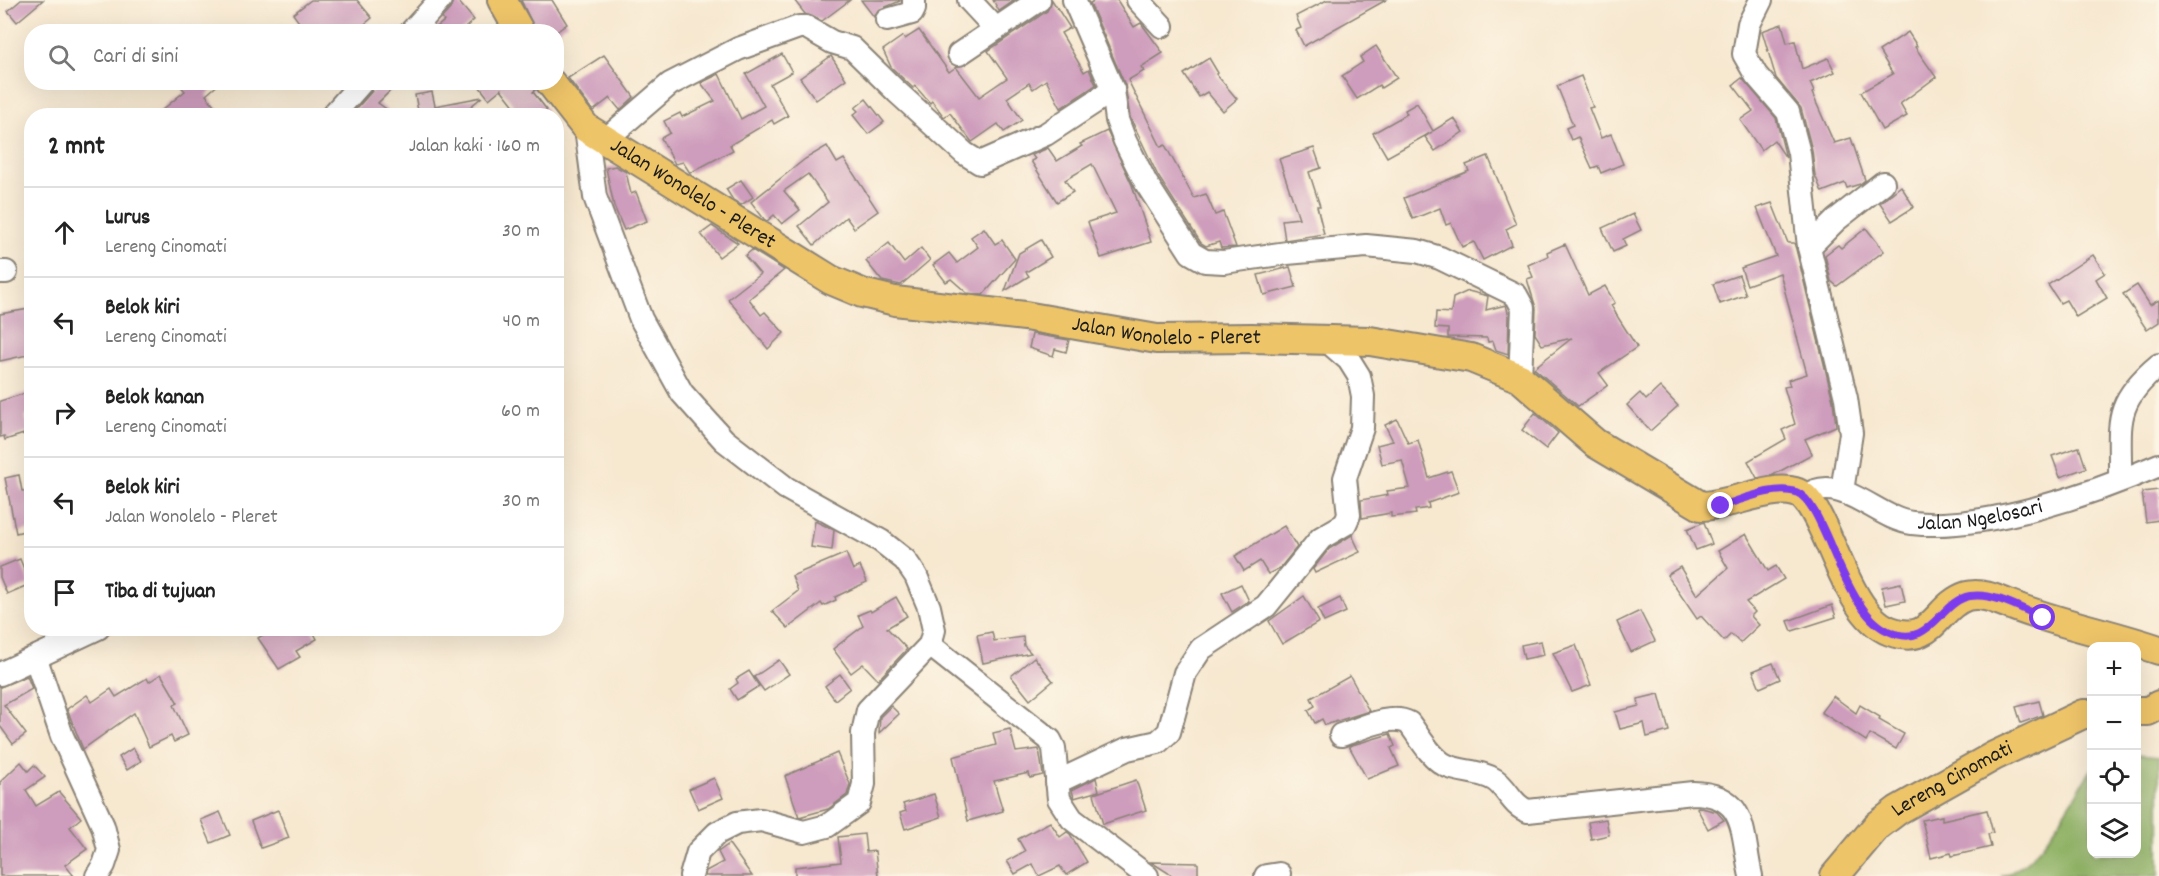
<!DOCTYPE html>
<html lang="id">
<head>
<meta charset="utf-8">
<style>
	:root { --surface:#fff; --page:#f2f2f2; --text:#222; --muted:#767676; --line:#e0e0e0 }
	body { margin:0; font-family:Dekko,sans-serif; background:var(--page); color:var(--text) }
	.controls { position:absolute; right:18px; bottom:18px; display:grid; overflow:hidden; border-radius:12px; box-shadow:0 6px 24px #0002 }
	.controls button { width:54px; height:54px; display:grid; place-items:center; padding:0; border:0; border-bottom:2px solid var(--line); background:var(--surface); color:var(--text); font:30px sans-serif }
	.stop { position:absolute; width:18px; height:18px; margin:-14px; border:4px solid #7c3aed; border-radius:50%; background:#fff }
	.stop.end { background:#7c3aed; border-color:#fff; box-shadow:0 2px 6px #0008 }
	.list { margin:0; padding:0; list-style:none }
	h2 { display:flex; justify-content:space-between; align-items:center; height:78px; margin:0; padding:0 24px; font-size:26px }
	h2 small { font-size:20px; font-weight:400; color:var(--muted) }
	.list li { display:grid; grid-template-columns:39px 1fr auto; gap:18px; align-items:center; box-sizing:border-box; height:90px; padding:0 24px; border-top:2px solid var(--line) }
	.list b { display:block; font-size:22px; white-space:nowrap }
	.list p { margin:0; font-size:20px; white-space:nowrap; color:var(--muted) }
	.list em { font-size:20px; font-style:normal; color:var(--muted) }
	.icon { flex:none; width:33px; height:33px; fill:none; stroke:currentColor; stroke-width:2; stroke-linecap:round; stroke-linejoin:round }
	.map { position:relative; flex:none; width:2159px; height:876px; overflow:hidden }
	.search { position:absolute; background:var(--surface); box-shadow:0 6px 24px #0002; left:24px; top:24px; width:540px; height:66px; display:flex; align-items:center; gap:15px; box-sizing:border-box; padding:0 21px; border-radius:24px; color:var(--muted); font-size:22px }
	.panel { position:absolute; background:var(--surface); box-shadow:0 6px 24px #0002; left:24px; top:108px; width:540px; height:528px; border-radius:24px }
	.map>svg:first-child { display:block }
	.forest { fill:#90b266; stroke:#566741; stroke-width:1.5 }
	.building { fill:#ce9cbc }
	.lines { fill:none; stroke-linecap:round; stroke-linejoin:round }
	.minor-casing { stroke:#8a8276; stroke-width:26 }
	.major-casing { stroke:#8a8276; stroke-width:32 }
	.minor { stroke:#fff; stroke-width:22 }
	.major { stroke:#eec469; stroke-width:28 }
	.route { stroke:#7c3aed; stroke-width:8 }
	.labels { text-anchor:middle; dominant-baseline:central; stroke-width:5; stroke-linejoin:round; paint-order:stroke }
	.street-label { font-size:22px; fill:#1c1c1c; stroke:#fcf5e5 }
</style>
</head>
<body>
<div class="map">
<svg width="2159" height="876" viewBox="0 0 2159 876">
	<rect width="100%" height="100%" fill="#fcf5e5"/>
	<filter id="ink" filterUnits="userSpaceOnUse"><feTurbulence type="fractalNoise" baseFrequency=".0167" numOctaves="2"/><feDisplacementMap in="SourceGraphic" scale="12" xChannelSelector="R" yChannelSelector="G"/><feConvolveMatrix kernelMatrix="1 2 1 2 8 2 1 2 1" color-interpolation-filters="sRGB"/></filter>
	<filter id="wash" filterUnits="userSpaceOnUse"><feTurbulence type="fractalNoise" baseFrequency=".008" numOctaves="4" result="noise"/><feDisplacementMap in="SourceGraphic" scale="24" xChannelSelector="R" yChannelSelector="G"/><feGaussianBlur stdDeviation="1.35" result="paint"/><feColorMatrix in="noise" values="0 0 0 0 0 0 0 0 0 0 0 0 0 0 0 0 0 1.4 0 .05"/><feComposite in="paint" operator="in"/></filter>
	<g filter="url(#wash)">
		<rect width="100%" height="100%" fill="#f7e8d0"/>
		<path class="forest" d="M 2137,755 L 2159,757 L 2159,876 L 2001,876 C 2040,866 2070,802 2091,770 L 2092,854 L 2136,854 Z"/>
		<g id="blocks">
			<g class="building">
				<polygon points="21,0 43,0 17,22 8,11"/>
				<polygon points="311,0 357,0 372,18 355,32 306,32 293,14"/>
				<polygon points="453,0 457,0 474,20 460,32 431,32 444,21 442,18 450,9"/>
				<polygon points="521,0 552,0 567,24 556,32 536,32"/>
				<polygon points="794,0 850,0 822,21 805,14"/>
				<polygon points="861,0 900,0 900,1 878,10 874,17"/>
				<polygon points="993,0 1015,0 999,11"/>
				<polygon points="1052,0 1070,28 1061,33 1084,72 1089,69 1096,85 1061,108 1046,80 1033,89 1029,83 1007,98 1022,120 1004,132 998,124 972,142 950,113 944,117 932,101 930,103 915,86 913,88 891,67 883,50 903,36 905,39 919,30 949,72 956,67 979,97 1007,78 988,51 1047,11"/>
				<polygon points="1095,0 1117,0 1134,27 1141,23 1163,53 1141,67 1144,71 1128,80 1161,147 1165,145 1194,198 1206,194 1215,215 1223,212 1236,247 1221,248 1219,242 1206,246 1201,243 1158,176 1130,117 1125,85 1090,3"/>
				<polygon points="1327,0 1386,0 1304,46 1296,30 1301,28 1296,16"/>
				<polygon points="1782,24 1787,43 1795,41 1802,69 1828,58 1835,72 1810,83 1814,92 1812,93 1834,143 1851,138 1865,180 1860,184 1847,188 1845,183 1822,192 1815,175 1812,150 1801,108 1776,78 1762,31"/>
				<polygon points="1908,32 1917,46 1915,47 1936,77 1900,104 1907,116 1882,130 1861,92 1893,74 1879,51"/>
				<polygon points="1376,46 1397,78 1381,88 1379,85 1357,99 1342,76 1363,62 1360,57"/>
				<polygon points="782,54 792,72 770,84 788,116 774,124 772,120 730,145 733,150 690,173 683,162 675,164 661,138 670,133 664,121 680,113 682,117 715,101 701,83 719,74 741,119 764,106 746,74"/>
				<polygon points="604,55 634,97 620,110 610,98 593,111 568,78"/>
				<polygon points="831,56 846,79 816,100 800,78"/>
				<polygon points="1209,58 1218,73 1216,74 1237,99 1223,111 1207,92 1199,97 1184,74"/>
				<polygon points="1581,76 1593,107 1589,108 1601,138 1611,134 1623,164 1601,173 1598,166 1592,168 1578,137 1571,140 1566,128 1573,125 1557,86"/>
				<polygon points="1742,78 1776,118 1786,158 1774,140 1761,150 1740,120 1753,111 1733,85"/>
				<polygon points="177,82 221,82 206,95 218,110 211,116 155,116 185,91"/>
				<polygon points="375,82 399,82 378,103 396,116 350,116 372,91"/>
				<polygon points="476,82 534,82 536,89 533,92 547,110 540,116 522,116 501,89 489,99"/>
				<polygon points="432,92 435,106 482,97 459,116 419,116 415,95"/>
				<polygon points="866,99 884,122 868,134 853,115 858,111 855,108"/>
				<polygon points="1417,103 1433,131 1454,118 1463,132 1435,151 1425,137 1432,132 1387,157 1373,133 1407,114 1405,110"/>
				<polygon points="1107,131 1132,185 1151,242 1101,258 1088,222 1116,213 1092,164 1065,180 1073,192 1057,202 1031,161 1035,159 1032,155 1048,148 1057,161 1082,146 1080,144"/>
				<polygon points="827,146 837,163 844,159 878,211 854,228 846,217 814,245 799,226 828,202 808,174 784,191 800,210 782,224 774,215 767,221 764,219 751,202 805,159"/>
				<polygon points="1314,148 1321,168 1309,172 1320,206 1317,206 1324,234 1285,240 1282,220 1299,218 1279,159"/>
				<polygon points="1488,156 1516,224 1506,229 1512,245 1483,260 1474,242 1462,247 1451,223 1446,225 1440,208 1413,219 1404,198 1469,171 1466,165"/>
				<polygon points="615,166 626,172 631,194 636,192 647,221 624,230 614,206 606,168"/>
				<polygon points="741,180 753,197 741,205 733,200 726,189"/>
				<polygon points="1901,186 1914,207 1892,221 1880,203"/>
				<polygon points="1772,203 1788,243 1794,243 1796,249 1833,401 1836,426 1805,439 1812,454 1773,475 1757,478 1748,461 1786,439 1782,430 1795,424 1784,387 1790,386 1788,380 1807,374 1780,273 1747,285 1741,268 1776,256 1757,208"/>
				<polygon points="1633,214 1641,230 1623,239 1626,246 1613,252 1602,228"/>
				<polygon points="712,226 738,243 719,257 701,234"/>
				<polygon points="984,228 995,244 1002,240 1015,259 983,295 967,293 951,279 946,282 933,265 949,253 957,263 978,247 971,237"/>
				<polygon points="1866,228 1884,251 1837,286 1831,281 1825,255 1838,245 1841,248"/>
				<polygon points="1041,240 1051,257 1026,272 1029,276 1005,291 1019,253"/>
				<polygon points="889,243 904,263 921,248 930,260 901,285 882,281 866,261"/>
				<polygon points="1565,244 1588,295 1605,286 1615,303 1611,305 1619,319 1637,347 1599,373 1608,385 1578,406 1534,368 1572,338 1542,345 1535,334 1536,308 1527,279 1533,277 1528,265 1548,256 1547,252"/>
				<polygon points="752,250 784,270 749,299 761,315 765,312 784,333 768,349 728,299 760,274 745,256"/>
				<polygon points="2093,255 2105,273 2096,279 2107,298 2076,317 2066,300 2060,303 2048,285"/>
				<polygon points="1290,267 1296,287 1264,295 1258,275"/>
				<polygon points="1739,275 1746,295 1720,304 1713,284"/>
				<polygon points="2137,285 2150,305 2159,300 2159,322 2147,330 2123,294"/>
				<polygon points="1468,291 1488,296 1486,310 1506,305 1509,316 1508,354 1496,350 1493,341 1488,342 1487,338 1448,337 1448,329 1435,328 1436,312 1451,313 1453,298"/>
				<polygon points="29,309 32,310 32,354 0,361 0,314"/>
				<polygon points="1032,334 1069,340 1066,352 1055,349 1053,356 1029,348"/>
				<polygon points="1660,387 1678,406 1650,431 1627,405 1640,393 1646,400"/>
				<polygon points="32,391 32,416 25,416 30,432 5,440 4,436 0,437 0,401"/>
				<polygon points="1535,413 1558,433 1546,449 1522,430"/>
				<polygon points="1397,419 1408,443 1418,440 1429,478 1451,471 1459,492 1428,503 1429,508 1415,510 1416,514 1391,517 1391,513 1362,518 1361,500 1388,495 1387,491 1410,488 1402,460 1382,464 1377,445 1393,441 1385,425"/>
				<polygon points="2079,447 2086,468 2060,477 2052,456"/>
				<polygon points="19,475 22,491 32,491 32,529 16,533 5,478"/>
				<polygon points="2159,490 2159,520 2146,522 2142,492"/>
				<polygon points="815,521 834,530 832,550 811,547"/>
				<polygon points="1704,522 1712,544 1696,550 1687,529"/>
				<polygon points="1284,526 1297,547 1280,568 1268,574 1260,561 1244,571 1235,556"/>
				<polygon points="1746,534 1768,571 1776,566 1784,579 1746,602 1755,612 1751,616 1759,625 1740,643 1731,634 1724,641 1701,616 1697,619 1667,575 1680,567 1697,595 1728,568 1718,551"/>
				<polygon points="1352,535 1360,552 1315,573 1313,569 1329,549"/>
				<polygon points="846,553 853,570 860,566 867,582 835,597 836,600 823,606 821,603 788,628 772,611 798,591 792,576"/>
				<polygon points="20,559 30,584 7,594 0,577 0,567"/>
				<polygon points="1901,583 1905,601 1886,605 1882,587"/>
				<polygon points="1241,584 1249,601 1232,612 1222,593"/>
				<polygon points="1304,596 1319,622 1282,644 1269,621"/>
				<polygon points="896,597 907,616 887,628 907,649 878,680 863,664 851,673 833,649 863,626 858,615 870,610 871,612"/>
				<polygon points="1340,598 1346,612 1324,622 1318,609"/>
				<polygon points="1832,605 1836,617 1792,631 1788,621"/>
				<polygon points="1640,611 1655,641 1631,652 1617,622"/>
				<polygon points="274,628 311,628 317,639 296,651 300,657 279,669 258,638"/>
				<polygon points="992,632 994,641 1023,637 1024,646 1031,653 983,663 977,635"/>
				<polygon points="1541,641 1544,655 1524,659 1521,645"/>
				<polygon points="1576,645 1591,685 1572,692 1553,653"/>
				<polygon points="1034,657 1053,681 1030,700 1011,676"/>
				<polygon points="779,660 789,674 764,691 754,677"/>
				<polygon points="1773,663 1780,679 1760,688 1753,671"/>
				<polygon points="749,671 759,686 737,700 730,689 738,683 736,679"/>
				<polygon points="161,674 178,703 174,705 188,735 174,742 171,736 149,747 134,713 83,749 67,709 87,695 92,702 111,689 116,697 147,678 149,682"/>
				<polygon points="840,674 850,688 835,700 825,686"/>
				<polygon points="27,676 32,689 4,705 26,734 13,744 0,726 0,687"/>
				<polygon points="1350,676 1369,711 1325,725 1322,719 1315,723 1308,710 1315,706 1311,698"/>
				<polygon points="1659,694 1669,731 1647,737 1644,723 1620,729 1615,712 1639,706 1638,699"/>
				<polygon points="1833,696 1856,713 1860,705 1880,717 1879,720 1904,734 1896,749 1870,734 1866,741 1821,712"/>
				<polygon points="2039,701 2043,715 2021,723 2016,707"/>
				<polygon points="891,706 899,714 879,733 880,717"/>
				<polygon points="1010,729 1016,752 1039,749 1043,775 1030,778 1029,773 994,781 1003,811 968,821 953,757 996,745 993,733"/>
				<polygon points="1390,734 1395,746 1391,748 1399,766 1367,779 1349,746"/>
				<polygon points="133,748 141,761 127,770 119,757"/>
				<polygon points="837,753 850,784 847,795 828,809 799,817 785,776"/>
				<polygon points="21,762 28,771 34,765 45,777 26,790 36,806 59,792 81,818 70,827 87,849 65,865 74,876 0,876 0,782"/>
				<polygon points="714,778 723,798 698,809 689,789"/>
				<polygon points="1096,778 1099,791 1074,798 1072,790"/>
				<polygon points="1136,780 1146,810 1103,824 1094,794"/>
				<polygon points="934,794 941,817 905,829 900,813 906,811 903,804"/>
				<polygon points="1698,807 1717,812 1724,820 1708,829 1697,808"/>
				<polygon points="278,810 289,838 261,848 251,821"/>
				<polygon points="1987,810 1993,833 1988,834 1991,847 1952,856 1951,853 1931,858 1922,820 1942,816 1942,820"/>
				<polygon points="220,812 230,835 211,843 201,820"/>
				<polygon points="1606,819 1609,835 1591,839 1588,822"/>
				<polygon points="1050,822 1060,837 1067,832 1070,834 1087,862 1066,875 1060,866 1039,876 1033,864 1015,874 1007,861 1025,851 1018,839"/>
				<polygon points="864,834 866,852 875,851 878,876 795,876 795,867 841,862 838,837"/>
				<polygon points="729,844 752,876 705,876 706,871 723,862 718,852"/>
				<polygon points="1151,862 1198,863 1198,876 1173,876"/>
			</g>
		</g>
	</g>
	<g filter="url(#ink)">
		<use href="#blocks" fill-opacity="0" stroke="#8a8276" stroke-width="1.5"/>
		<g class="lines">
			<g class="minor-casing">
				<g id="minor">
					<polyline points="969,0 996,29"/>
					<polyline points="1074,0 1113,90 1117,120 1125,141 1146,183 1191,253 1205,261 1224,262 1287,253 1366,246 1417,251 1440,258 1516,295 1523,308 1520,378"/>
					<polyline points="1138,0 1162,26"/>
					<polyline points="1761,0 1749,24 1744,54 1756,75 1788,112 1799,153 1809,247 1846,398 1851,433 1842,491"/>
					<polyline points="887,20 912,13 914,9 914,0"/>
					<polyline points="411,32 440,0"/>
					<polyline points="959,54 1039,0"/>
					<polyline points="332,116 362,82"/>
					<polyline points="586,128 595,197 641,319 682,393 724,440 786,488 881,541 905,560 916,576 929,607 934,630 930,645 868,710 863,733 864,784 859,803 827,826 804,832 761,820 737,823 717,833 698,852 691,876"/>
					<polyline points="605,140 670,84 738,49 799,27 806,27 832,42 852,48 897,92 964,153 980,163 1046,134 1113,90"/>
					<polyline points="1809,247 1836,220 1883,183"/>
					<polyline points="0,272 6,272"/>
					<path d="M 2120,480 C 2121,423 2111,405 2159,365"/>
					<path id="s1" d="M 1804,497 C 1839,470 1876,519 1912,523 C 1985,531 2092,494 2159,465"/>
					<polyline points="930,645 1050,740 1054,748 1059,799 1072,819 1147,876"/>
					<polyline points="36,659 62,736 103,826 109,850 104,865 97,876"/>
					<polyline points="0,674 98,628"/>
					<path d="M 1341,735 C 1360,729 1390,713 1409,723 C 1419,736 1430,757 1445,765 C 1460,773 1480,770 1495,780 C 1508,789 1512,806 1528,811 L 1693,793 C 1748,794 1741,832 1751,876"/>
					<polyline points="1057,782 1127,749 1158,742 1169,732 1185,673 1201,649 1266,606 1321,538 1345,524 1349,515 1345,478 1362,428 1363,396 1359,376 1349,360 1326,340"/>
					<polyline points="1266,876 1279,874"/>
				</g>
			</g>
			<g class="major-casing">
				<g id="major">
					<polyline points="502,0 520,32"/>
					<path id="s2" d="M 550,82 L 586,128 L 831,280 L 862,293 L 895,301 L 1025,316 L 1157,339 L 1252,338 L 1370,341 L 1471,358 L 1520,378 L 1595,443 L 1701,506 C 1729,506 1770,485 1795,492 C 1827,500 1841,613 1890,631 C 1933,647 1936,606 1967,596 C 1982,592 1998,600 2011,605 C 2059,624 2110,633 2159,650"/>
					<polyline points="2136,711 2148,711 2159,705"/>
					<path id="s3" d="M 1835,876 L 1877,826 L 1898,810 L 1994,756 L 2083,714 L 2092,714"/>
				</g>
			</g>
			<use href="#minor" class="minor"/>
			<use href="#major" class="major"/>
		</g>
	</g>
	<g class="lines" filter="url(#ink)">
		<path class="route" d="M 1721,506 C 1742,500 1774,485 1796,492 C 1826,503 1841,609 1888,631 C 1931,651 1939,601 1970,596 C 1994,592 2022,609 2043,618"/>
	</g>
	<g class="labels">
		<g class="street-label">
			<text stroke="none"><textPath href="#s2" startOffset="184">Jalan Wonolelo - Pleret</textPath></text>
			<text stroke="none"><textPath href="#s2" startOffset="688">Jalan Wonolelo - Pleret</textPath></text>
			<text stroke="none"><textPath href="#s1" startOffset="186">Jalan Ngelosari</textPath></text>
			<text stroke="none"><textPath href="#s3" startOffset="154">Lereng Cinomati</textPath></text>
		</g>
	</g>
</svg>
<div class="controls">
<button>+</button>
<button>−</button>
<button><svg class="icon" aria-label="locate" viewBox="0 0 24 24"><circle cx="12" cy="12" r="6"/><path d="M12 2v4M12 18v4M2 12h4M18 12h4"/></svg></button>
<button><svg class="icon" aria-label="layers" viewBox="0 0 24 24"><path d="M12 4l9 5-9 5-9-5zM3 14l9 5 9-5"/></svg></button>
</div>
<div class="stop" style="left:2043px;top:618px"></div>
<div class="stop end" style="left:1721px;top:506px"></div>
<div class="search"><svg class="icon" aria-label="search" viewBox="0 0 24 24"><circle cx="10" cy="10" r="6"/><path d="M15 15l6 6"/></svg>Cari di sini</div>
<section class="panel">
<h2>2 mnt<small>Jalan kaki · 160 m</small></h2>
<ul class="list">
<li><svg class="icon" aria-label="ahead" viewBox="0 0 24 24"><path d="M12 20V5M6 11l6-6 6 6"/></svg><div><b>Lurus</b><p>Lereng Cinomati</p></div><em>30 m</em></li>
<li><svg class="icon" aria-label="left" viewBox="0 0 24 24"><path d="M17 20v-9H6M10 6l-5 5 5 5"/></svg><div><b>Belok kiri</b><p>Lereng Cinomati</p></div><em>40 m</em></li>
<li><svg class="icon" aria-label="right" viewBox="0 0 24 24"><path d="M7 20v-9h11M14 6l5 5-5 5"/></svg><div><b>Belok kanan</b><p>Lereng Cinomati</p></div><em>60 m</em></li>
<li><svg class="icon" aria-label="left" viewBox="0 0 24 24"><path d="M17 20v-9H6M10 6l-5 5 5 5"/></svg><div><b>Belok kiri</b><p>Jalan Wonolelo - Pleret</p></div><em>30 m</em></li>
<li><svg class="icon" aria-label="arrive" viewBox="0 0 24 24"><path d="M6 21V4h12l-3 4 3 4H6"/></svg><div><b>Tiba di tujuan</b></div></li>
</ul>
</section>
</div>
</body>
</html>
